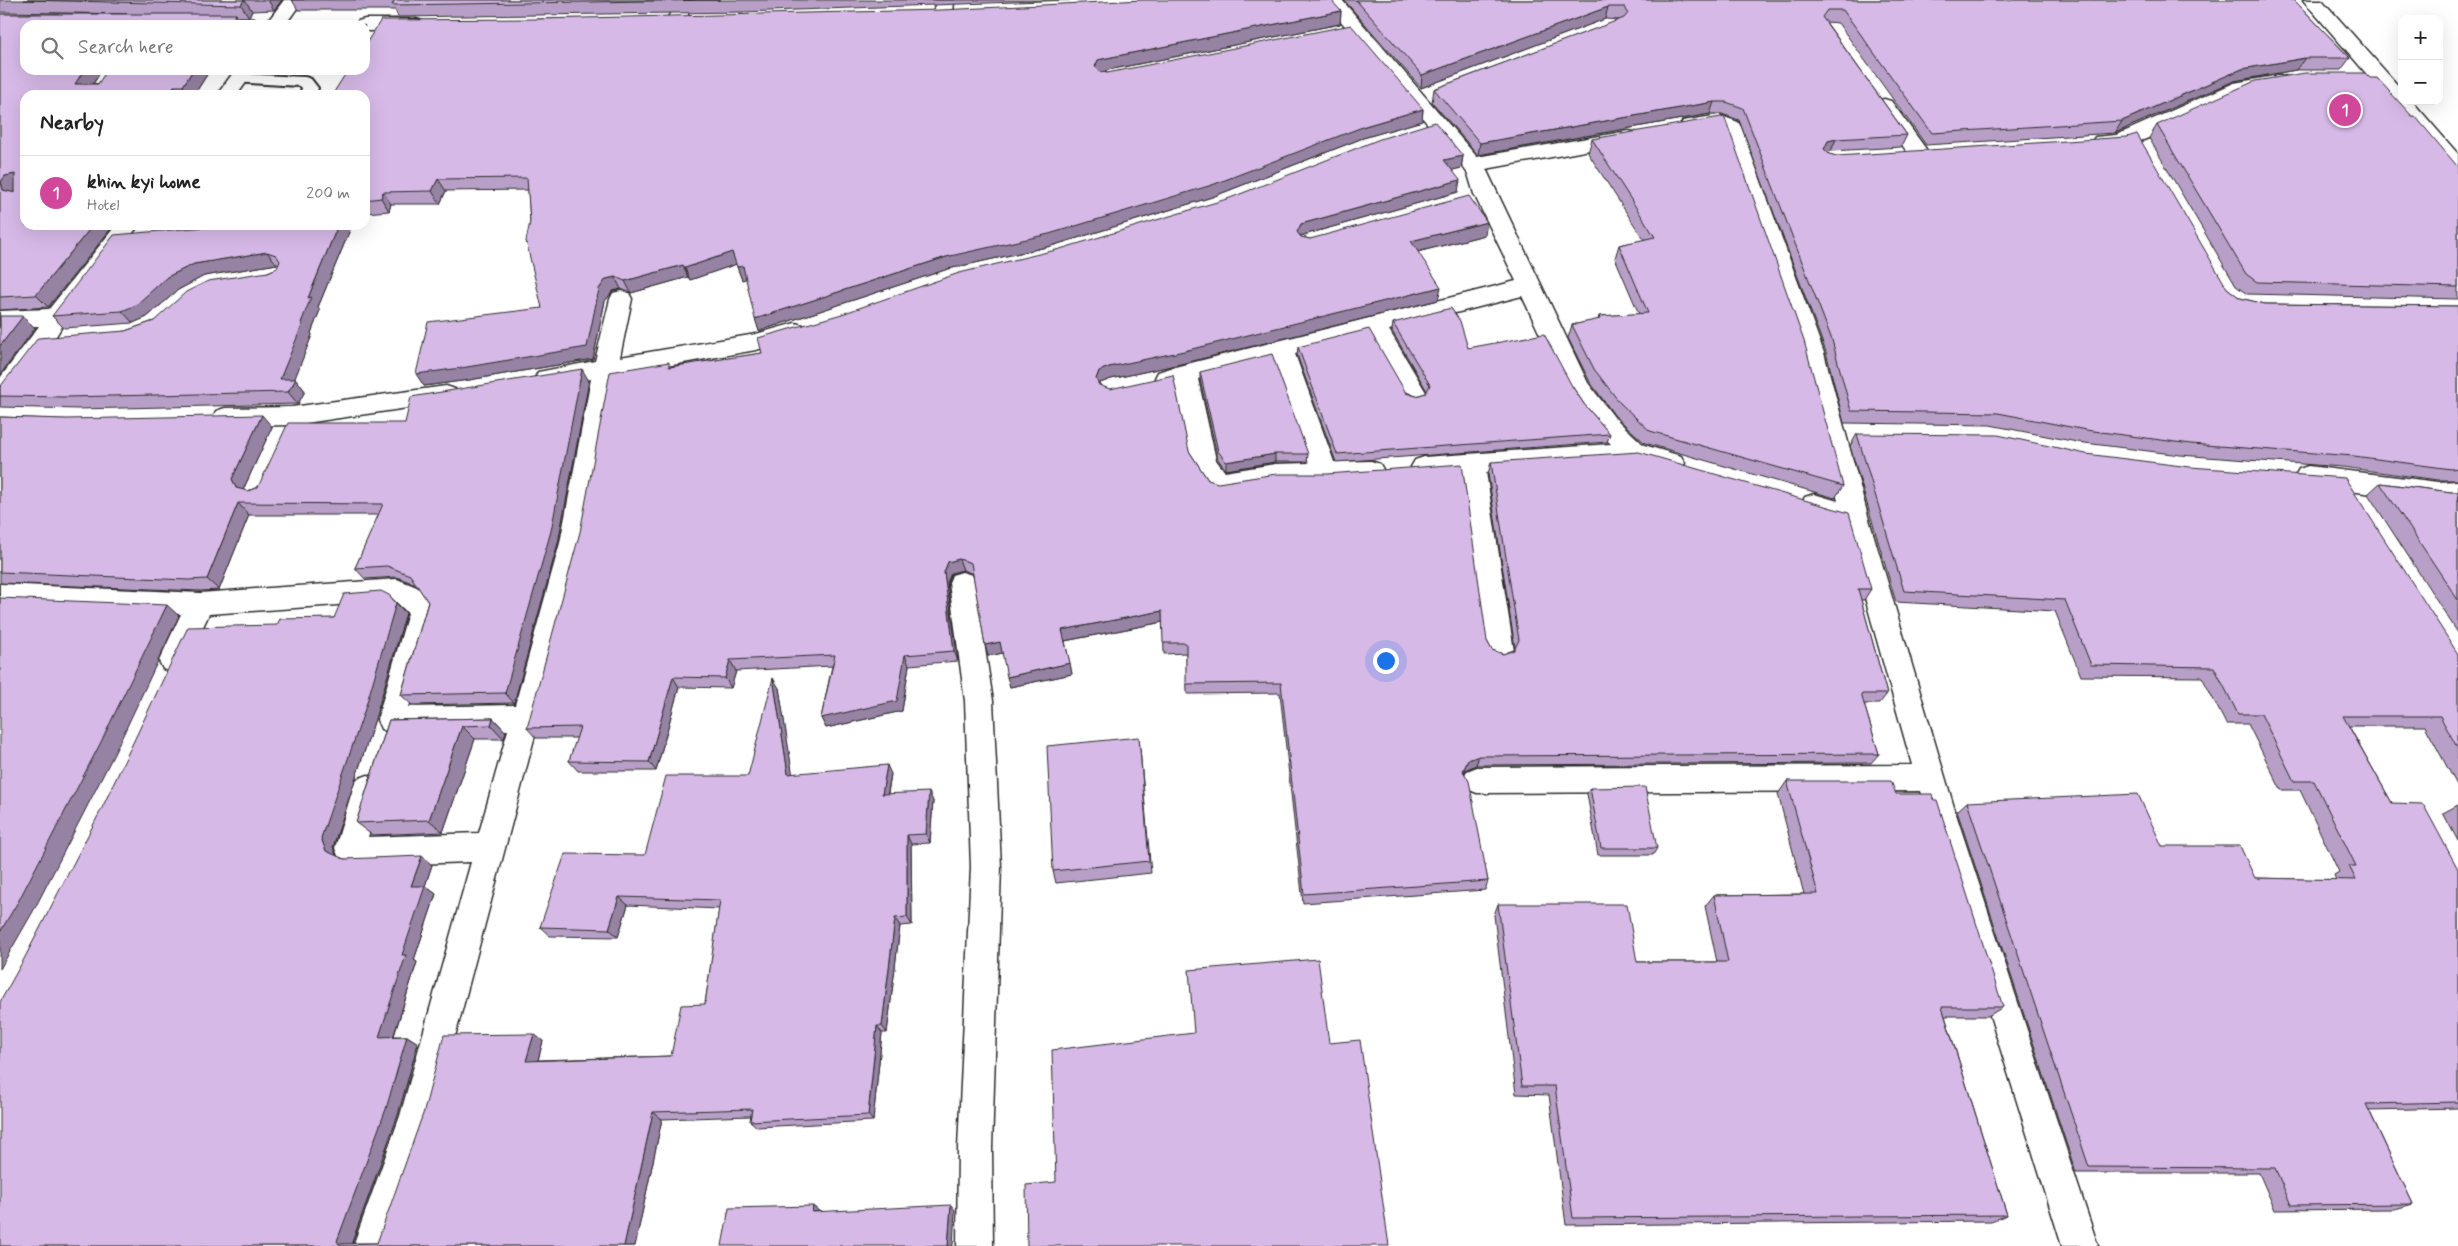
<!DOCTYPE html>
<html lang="en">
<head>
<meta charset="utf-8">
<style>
	:root { --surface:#fff; --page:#f6f6f6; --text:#222; --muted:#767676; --line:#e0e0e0; --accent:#b45309 }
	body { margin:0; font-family:Mynerve,sans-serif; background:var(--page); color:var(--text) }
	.controls { position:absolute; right:15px; top:15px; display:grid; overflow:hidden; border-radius:10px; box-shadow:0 5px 20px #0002 }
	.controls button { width:45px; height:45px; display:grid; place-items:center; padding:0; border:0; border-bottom:1px solid var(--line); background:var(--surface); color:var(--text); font:25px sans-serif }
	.you { position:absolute; left:1385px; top:660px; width:18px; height:18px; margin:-12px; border:4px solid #fff; border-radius:50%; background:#1a73e8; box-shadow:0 0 0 8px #1a73e833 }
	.badge { display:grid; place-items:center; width:32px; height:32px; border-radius:50%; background:var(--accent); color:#fff; font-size:16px; font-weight:700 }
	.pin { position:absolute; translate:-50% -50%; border:2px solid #fff; box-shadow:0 1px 5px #0006 }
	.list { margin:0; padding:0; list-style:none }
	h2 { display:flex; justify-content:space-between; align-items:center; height:65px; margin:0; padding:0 20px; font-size:21px }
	h2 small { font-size:16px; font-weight:400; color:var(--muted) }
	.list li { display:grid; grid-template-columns:32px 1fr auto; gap:15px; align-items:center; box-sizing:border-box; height:75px; padding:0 20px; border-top:1px solid var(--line) }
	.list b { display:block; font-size:19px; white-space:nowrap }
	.list p { margin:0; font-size:16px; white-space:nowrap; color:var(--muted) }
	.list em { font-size:16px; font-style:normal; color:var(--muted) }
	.icon { flex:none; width:28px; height:28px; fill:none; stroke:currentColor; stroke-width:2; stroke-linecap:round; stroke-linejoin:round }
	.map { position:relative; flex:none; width:2458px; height:1246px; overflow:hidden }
	.search { position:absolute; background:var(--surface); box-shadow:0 5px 20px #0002; left:20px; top:20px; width:350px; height:55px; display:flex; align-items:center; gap:12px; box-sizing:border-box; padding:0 18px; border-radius:15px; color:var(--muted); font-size:19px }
	.panel { position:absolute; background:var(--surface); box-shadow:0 5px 20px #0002; left:20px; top:90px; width:350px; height:140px; border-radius:15px }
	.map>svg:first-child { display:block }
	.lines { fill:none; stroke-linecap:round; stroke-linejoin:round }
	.service-casing { stroke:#2b2b2b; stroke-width:4 }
	.minor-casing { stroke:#2b2b2b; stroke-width:3 }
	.service { fill:#fff; fill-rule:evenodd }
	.minor { fill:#fff; fill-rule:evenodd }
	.wall { fill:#b89fc7; stroke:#2b2b2b }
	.shaded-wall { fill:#9682a2; stroke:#2b2b2b }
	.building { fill:#d6b9e7; stroke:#2b2b2b; fill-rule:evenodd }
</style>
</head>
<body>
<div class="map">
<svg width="2458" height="1246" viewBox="0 0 2458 1246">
	<rect width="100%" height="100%" fill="#fff"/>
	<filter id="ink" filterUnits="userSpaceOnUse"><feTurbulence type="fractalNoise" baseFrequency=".02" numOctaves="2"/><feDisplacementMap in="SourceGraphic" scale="10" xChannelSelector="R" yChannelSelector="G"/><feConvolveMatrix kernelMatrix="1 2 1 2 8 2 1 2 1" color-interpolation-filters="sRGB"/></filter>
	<g filter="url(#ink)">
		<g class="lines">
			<g class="service-casing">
				<polygon id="service" points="239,74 305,77 311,79 318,88 316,95 300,95 302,88 300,86 233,82 231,79 233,76"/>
			</g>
			<g class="minor-casing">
				<g id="minor">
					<polygon points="284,0 303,0 285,25 265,25"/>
					<polygon points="676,0 694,0 684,24 670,24 667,20"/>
					<polygon points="936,0 954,0 953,15 950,19 936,19 933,15"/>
					<path d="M 1323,0 L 1342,0 L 1477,157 L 1628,131 L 1635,132 L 1638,137 L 1635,142 L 1628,143 L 1486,169 L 1588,383 L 1614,417 L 1644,445 L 1681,456 L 1685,463 L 1681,470 L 1672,473 L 1635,462 L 1486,472 L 1514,651 L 1510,659 L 1500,663 L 1490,659 L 1486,651 L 1461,474 L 1424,477 L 1415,474 L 1411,467 L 1415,460 L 1424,457 L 1611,444 C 1568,404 1547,348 1522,296 L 1389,330 L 1427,394 L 1424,400 L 1415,403 L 1406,400 L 1369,335 L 1295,354 L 1334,462 L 1371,461 L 1380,464 L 1384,471 L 1380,478 L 1371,481 L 1275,484 L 1219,493 L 1210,490 L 1191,462 L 1175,385 L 1167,387 L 1158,384 L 1155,378 L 1158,372 L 1167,369 L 1516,281 L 1474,194 L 1468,174 L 1458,160 ZM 1273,359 L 1309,463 L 1275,464 L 1225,472 L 1216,460 L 1198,379 Z"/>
					<polygon points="2303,0 2322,0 2402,90 2402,101 2412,101 2458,154 2458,174 2451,172"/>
					<polygon points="205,17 254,19 261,21 264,25 197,25 195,23 198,19"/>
					<polygon points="365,19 416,19 423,21 426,25 423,29 416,31 365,31 365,25 355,25 358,21"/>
					<polygon points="235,70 255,70 237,95 217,95"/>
					<path d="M 2280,75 L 2287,77 L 2290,81 L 2287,85 C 2274,89 2258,88 2245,93 C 2205,106 2135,157 2095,147 L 2092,142 L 2095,137 L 2116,135 L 2128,130 L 2234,83 Z"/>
					<polygon points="1884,99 1891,101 1926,149 1929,154 1926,159 1919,161 1912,159 1874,105 1877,101"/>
					<path d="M 1719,115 L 1738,122 L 1741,127 L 1824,353 L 1868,516 L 1956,814 L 2098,1246 L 2062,1246 L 1920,791 L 1477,793 L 1467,789 L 1462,780 L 1467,771 L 1477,767 L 1912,765 L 1844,523 L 1805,511 L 1801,504 L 1805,497 L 1814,494 L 1838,501 L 1800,353 L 1722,131 C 1710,125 1696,134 1683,131 L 1680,126 L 1683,121 Z"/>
					<polygon points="116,225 139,225 64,323 50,346 9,401 0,404 0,378 39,326 0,327 0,311 49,309"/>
					<polygon points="621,291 629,293 632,299 620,357 756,334 795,323 803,325 807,331 803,337 756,350 616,375 586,543 434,1116 389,1246 353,1246 400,1116 471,862 356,866 339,858 335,848 353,788 357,779 368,775 379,779 383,788 368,837 479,833 508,730 391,733 381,729 377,720 408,613 395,601 209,614 183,669 173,673 163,669 159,661 181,614 0,606 0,584 200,593 397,579 419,588 436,612 409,707 515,705 560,543 591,379 547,387 538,384 535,378 538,372 595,361 610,299 613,293"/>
					<polygon points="446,386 455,389 458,395 455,401 292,425 225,426 216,423 213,417 216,411 225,408 292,407"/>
					<polygon points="2308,466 2438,482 2458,481 2458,501 2438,502 2308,486 2299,483 2295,476 2299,469"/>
					<polygon points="962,572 972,575 975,583 993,701 1001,867 992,1148 993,1246 957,1246 958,1148 971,867 965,701 949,583 952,575"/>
				</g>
			</g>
			<use href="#service" class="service"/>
			<use href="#minor" class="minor"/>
		</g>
		<g class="wall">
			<polygon points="0,0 282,0 274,10 252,11 249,17 237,17 25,25 102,70 93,84 210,70 194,95 25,95 48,307 0,310 0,14 130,14 0,12"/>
			<polygon points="292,0 1070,0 743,12 398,17 395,10 298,10"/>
			<polygon points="1344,0 2294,0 2350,58 2341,70 2296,70 2234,81 2115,133 1926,145 1838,23 1826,22 1907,135 1901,147 1831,151 1827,152 1829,154 2227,288 2240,298 2265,304 2458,306 2458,480 2438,480 2342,467 2180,455 2077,442 1990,425 1844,423 1826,352 1739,120 1722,114 1710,114 1478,155 1432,102 1434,89 1620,20 1605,19 1421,88"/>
			<polygon points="1341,11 1340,24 1108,70 1102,72 1107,73 1423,109 1422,121 1363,138 1212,197 1051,246 948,269 759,331 746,278 742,280 736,264 690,280 688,277 631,293 621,289 613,291 605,301 593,359 469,380 424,386 542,308 530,222 528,190 446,191 440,204 391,204 389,211 365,213 365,95 537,19"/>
			<polygon points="2157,125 2458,167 2458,299 2247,294 2236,286 2149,138"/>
			<polygon points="1592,139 1843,486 1835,498 1645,443 1615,416 1590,382 1568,338 1572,325 1598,320 1599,316 1639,314 1615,258 1619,245 1644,240 1588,153"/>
			<polygon points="1463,156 1461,168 1452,170 1458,192 1300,236 1301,237 1310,239 1485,235 1417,252 1438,300 1185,363 1111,379 1100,383 1100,385 1189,451 1208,480 1487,641 1492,650 1503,654 1514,650 1515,648 1488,474 1491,462 1871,589 1864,600 1861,600 1887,694 1879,704 1864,704 1879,754 1871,763 1476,765 1465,770 1464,773 1488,881 1485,890 1303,903 1280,693 1187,694 1186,653 1164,654 1163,622 1065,641 1072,674 1010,687 1003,653 988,656 973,574 963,570 951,573 947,583 958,661 909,665 902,711 826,728 821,718 832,666 736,671 731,688 679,687 656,771 578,771 569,761 577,738 536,738 527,728 672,367 762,353"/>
			<polygon points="138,225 164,225 140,227"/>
			<polygon points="352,225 318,307 320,310 311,333 312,335 294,379 296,379 305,391 298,404 78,409 0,407 0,396 125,331 154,321 277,268 279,265 277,264 204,276 178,290 147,317 133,323 64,328 52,316"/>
			<polygon points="1393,323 1468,348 1572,386 1584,404 1610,434 1607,442 1336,462 1297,355 1298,347 1416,396 1426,393 1427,391 1392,331"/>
			<polygon points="1200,372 1308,454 1307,462 1275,462 1226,470 1218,459 1200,380"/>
			<polygon points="589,381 558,543 514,703 412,705 401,695 428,602 417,585 397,577 365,579 355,568 379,515 249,515 219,590 200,591 0,583 0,417 272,427 243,490 248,491 405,423"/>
			<polygon points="1857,434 2458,654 2458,787 2425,726 2349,726 2392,803 2458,869 2458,1108 2369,1110 2413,1204 2395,1209 2275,1210 2259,1173 2076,1173 1957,811 1967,802 2162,846 2255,878 2336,880 2334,875 2339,872 2300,790 2281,790 2248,724 2226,724 2202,677 2081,676 2055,611 1896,602 1850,446"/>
			<polygon points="2380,483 2451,492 2458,492 2458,633 2368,494"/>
			<polygon points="389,595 406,613 375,719 333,847 336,856 344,859 432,865 425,886 436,894 414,960 417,962 394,1036 407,1036 418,1043 398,1115 352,1243 377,1243 543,1041 538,1060 671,1056 705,1004 719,909 628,905 618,937 550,936 540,927 645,855 748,776 779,688 792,774 891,774 888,794 933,801 930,843 911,844 912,925 900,926 887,1033 882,1033 873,1121 757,1127 750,1121 751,1116 662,1119 635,1246 0,1246 277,625 334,618"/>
			<polygon points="493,718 506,732 504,739 475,739 443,832 372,835 356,823 389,720"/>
			<polygon points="1139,737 1151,873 1056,883 1053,871"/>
			<polygon points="1787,781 1896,794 2003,1007 1988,1016 1945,1016 2007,1215 1991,1221 1566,1225 1549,1095 1516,1094 1494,915 1498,904 1637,962 1717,962 1705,906 1714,895 1804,894 1778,794"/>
			<polygon points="1590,788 1657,848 1653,855 1598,855 1587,794"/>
			<polygon points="2458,805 2458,841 2443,813"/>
		</g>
		<g class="shaded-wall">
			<polygon points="244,0 245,0 252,11 249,17 241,5"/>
			<polygon points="268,0 282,0 274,10"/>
			<polygon points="1608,7 1605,19 1421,88 1422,75"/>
			<polygon points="1341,11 1340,24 1108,70 1100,73 1095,67 1098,60 1107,58"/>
			<polygon points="236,14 243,25 230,25"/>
			<polygon points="2305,58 2296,70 2234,81 2115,133 2122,121 2242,69"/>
			<polygon points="84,70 102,70 86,95 75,84"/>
			<polygon points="193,70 210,70 194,95 190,95 183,86"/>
			<polygon points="174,86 180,95 168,95"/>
			<polygon points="1714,102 1710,114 1478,155 1480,143"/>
			<polygon points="1423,109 1422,121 1363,138 1212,197 1051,246 948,269 759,331 755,319 946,257 1365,126"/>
			<polygon points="1836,139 1831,151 1823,154 1824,149 1828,141"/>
			<polygon points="1463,156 1461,168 1442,173 1444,160"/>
			<polygon points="15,174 17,188 12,194 3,190 1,182 5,176"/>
			<polygon points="438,179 446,191 440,204 432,191"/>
			<polygon points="1460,180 1458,192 1300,236 1297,232 1301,224"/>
			<polygon points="383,192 391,204 389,211 381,198"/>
			<polygon points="1487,222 1485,235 1409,254 1411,241"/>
			<polygon points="93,225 114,225 48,307 36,295"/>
			<polygon points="338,225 352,225 318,307 320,310 311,333 312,335 292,386 296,379 305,391 298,404 288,392 280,379 301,323 308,298"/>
			<polygon points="267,252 277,264 204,276 178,290 147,317 133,323 122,311 167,277 194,264"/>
			<polygon points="732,252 737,264 690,280 685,268"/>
			<polygon points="683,265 688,277 631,293 625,281"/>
			<polygon points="743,266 748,278 742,280 737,267"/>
			<polygon points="615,277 621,289 613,291 605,301 593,359 469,380 424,386 416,374 599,289 606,279"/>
			<polygon points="1441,287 1438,300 1185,363 1111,379 1100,383 1097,391 1096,379 1099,371 1109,367"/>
			<polygon points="23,316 35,328 0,375 0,346"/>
			<polygon points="582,369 589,381 558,543 514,703 505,693"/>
			<polygon points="262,415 272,427 243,490 236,488 232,479"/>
			<polygon points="1275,454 1275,462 1226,470 1226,462"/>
			<polygon points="238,503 249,515 219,590 207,579"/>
			<polygon points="959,559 963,570 951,573 947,583 958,661 954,651 944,572 948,562"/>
			<polygon points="396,603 406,613 375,719 333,847 338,860 326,851 321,838"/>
			<polygon points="167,605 179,616 115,752 35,908 0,969 0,932"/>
			<polygon points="1162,611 1163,622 1064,641 1062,630"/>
			<polygon points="1000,642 1003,653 988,656 985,645"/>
			<polygon points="905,655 909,665 902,711 826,728 821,718"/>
			<polygon points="730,660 736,671 731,688 725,678"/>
			<polygon points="1070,663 1072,674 1010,687 1007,677"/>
			<polygon points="673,677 679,687 656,771 649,762"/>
			<polygon points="773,678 779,688 794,783 788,774"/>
			<polygon points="493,718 506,732 504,739 491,725"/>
			<polygon points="462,726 475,739 443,832 429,820"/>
			<polygon points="1479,756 1476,765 1465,770 1460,781 1463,771 1468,760"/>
			<polygon points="887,765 891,774 886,803 882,794"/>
			<polygon points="929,792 933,801 930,843 926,834"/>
			<polygon points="907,835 911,844 912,925 907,917"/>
			<polygon points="422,856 432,865 425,886 436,894 414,960 417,962 391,1044 379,1037 402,955 411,886"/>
			<polygon points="619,897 628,905 618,937 609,929"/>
			<polygon points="895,918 900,926 887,1033 882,1026"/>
			<polygon points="877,1026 882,1033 873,1121 868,1115"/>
			<polygon points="534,1034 543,1041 536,1067 526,1061"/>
			<polygon points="407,1036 418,1043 398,1115 351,1245 339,1244 337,1241"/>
			<polygon points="653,1112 662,1119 635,1246 624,1246"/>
			<polygon points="951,1205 955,1210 953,1246 948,1246"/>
			<polygon points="813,1206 819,1211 812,1212"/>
		</g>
		<g class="building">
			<polygon points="23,0 244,0 241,5"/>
			<polygon points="395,0 720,0 392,5"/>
			<polygon points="1143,0 1331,0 1341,11 1107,58 1098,60 1095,67 1099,71 1107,73 1351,25 1423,109 1365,126 1212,185 1049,234 946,257 755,319 743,266 737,267 732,252 685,268 683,265 625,281 615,277 606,279 599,289 587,347 461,368 416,374 428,322 542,308 526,241 530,222 527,178 438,179 432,191 383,192 381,198 365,200 365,95 332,95 348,70 365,70 365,45 381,20 537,19 941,10"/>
			<polygon points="1356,0 2294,0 2350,58 2305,58 2242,69 2122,121 1932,133 1843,10 1827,10 1822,17 1907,135 1836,139 1828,141 1824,149 1829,154 1837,156 2127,137 2137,134 2227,288 2240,298 2265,304 2458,306 2458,468 2451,469 2354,456 2191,444 2086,430 1998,413 1851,411 1832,340 1743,108 1726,102 1714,102 1480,143 1434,89 1624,18 1628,13 1625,7 1608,7 1422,75"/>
			<path d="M 0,14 L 236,14 L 230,25 L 25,25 L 25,70 L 84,70 L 75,84 L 98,84 L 107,70 L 193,70 L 183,86 L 174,86 L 168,95 L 25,95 L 25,225 L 93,225 L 36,295 L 0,297 ZM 15,174 L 15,193 L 3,190 L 1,182 L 5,176 Z"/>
			<polygon points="2305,73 2365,73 2370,78 2377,78 2412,116 2415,116 2458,167 2458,287 2257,282 2246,274 2157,125 2255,81"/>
			<polygon points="1721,117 1725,118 1804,341 1843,486 1650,431 1620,403 1594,369 1572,325 1600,319 1599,316 1648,313 1619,245 1655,237 1592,139"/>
			<polygon points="1435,122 1463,156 1444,160 1460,180 1301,224 1297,232 1301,237 1310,239 1469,196 1487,222 1411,241 1441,287 1184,351 1109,367 1099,371 1096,379 1099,385 1110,389 1173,375 1189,451 1208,480 1218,483 1276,474 1327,474 1462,464 1487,641 1492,650 1503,654 1514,650 1519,640 1491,462 1639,452 1849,513 1871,589 1858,589 1887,694 1861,694 1879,754 1479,756 1468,760 1463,771 1469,781 1488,881 1304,894 1281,683 1186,684 1186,643 1163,643 1162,611 1062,630 1070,663 1007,677 1000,642 985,645 971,563 959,559 948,562 944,572 954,651 905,655 897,701 821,718 835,655 730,660 725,678 673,677 649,762 569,761 580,727 527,728 580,532 610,372 669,362 669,367 762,353 758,338 842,314 959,273 1060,249 1230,198 1380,139"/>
			<polygon points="229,225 338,225 308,298 311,297 301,323 303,323 280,379 296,379 288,392 66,397 0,396 0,387 38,338 125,331 154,321 186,292 208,281 268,272 277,268 280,261 276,255 267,252 194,264 167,277 136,305 122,311 52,316 114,235"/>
			<polygon points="1451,308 1460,321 1468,348 1544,334 1572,386 1584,404 1610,434 1337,454 1298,347 1369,329 1406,393 1416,396 1426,393 1430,385 1393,323"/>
			<polygon points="0,316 23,316 0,346"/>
			<polygon points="1272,354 1308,454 1275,454 1226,462 1218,451 1200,372"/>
			<polygon points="582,369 551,531 505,693 401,695 428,602 410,575 387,566 355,568 383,504 238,503 207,579 188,580 0,572 0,417 66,419 262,415 232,479 236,488 248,491 258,487 288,423 405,423 411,397"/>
			<polygon points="1857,434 1998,435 2086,454 2190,467 2345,478 2458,654 2458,749 2440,716 2343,716 2392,803 2423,804 2458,869 2458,1102 2366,1104 2413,1204 2291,1205 2275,1168 2089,1167 1967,802 2138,794 2162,846 2240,846 2255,878 2356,880 2349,866 2356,866 2314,781 2294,781 2261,714 2238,714 2214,667 2091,665 2065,600 1904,591"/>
			<polygon points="2380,483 2451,492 2458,492 2458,600"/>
			<polygon points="381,591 389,595 396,603 365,709 321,838 326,851 344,859 422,856 411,886 425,886 402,955 406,955 379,1037 407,1036 386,1109 337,1241 339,1244 377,1243 424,1111 444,1035 534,1034 526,1061 671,1056 681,1005 705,1004 720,900 619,897 609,929 540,927 565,854 645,855 666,776 748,776 773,678 788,774 887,765 882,794 929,792 926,834 907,835 907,917 895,918 882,1026 877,1026 868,1115 750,1121 752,1109 653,1112 624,1246 0,1246 0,1002 24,959 102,808 188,627 277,625 280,619 334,618 344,594"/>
			<polygon points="0,598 167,605 101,742 19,900 0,932"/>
			<polygon points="493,718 491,725 462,726 429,820 356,823 389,720"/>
			<polygon points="1139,737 1149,861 1053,871 1047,746"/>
			<polygon points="1787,781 1891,781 1896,794 1932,794 1934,800 1937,800 2003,1007 1942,1007 2007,1215 1573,1218 1555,1086 1522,1086 1498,904 1627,904 1637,962 1728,962 1714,895 1818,894"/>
			<polygon points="1645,787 1657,848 1601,848 1590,788"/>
			<polygon points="1318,959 1329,1043 1360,1040 1389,1246 1027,1246 1026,1185 1056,1182 1052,1050 1194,1033 1189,970"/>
			<polygon points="951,1205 948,1246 722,1246 729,1208 813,1206 812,1212"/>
		</g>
	</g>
</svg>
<div class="controls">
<button>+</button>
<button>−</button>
</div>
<div class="you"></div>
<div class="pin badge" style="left:2345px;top:110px;background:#d1479c">1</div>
<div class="search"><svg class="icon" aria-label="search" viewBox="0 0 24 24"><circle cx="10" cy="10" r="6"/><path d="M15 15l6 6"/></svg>Search here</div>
<section class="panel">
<h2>Nearby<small></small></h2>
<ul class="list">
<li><span class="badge" style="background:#d1479c">1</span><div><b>khin kyi home</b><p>Hotel</p></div><em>200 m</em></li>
</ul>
</section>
</div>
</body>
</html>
